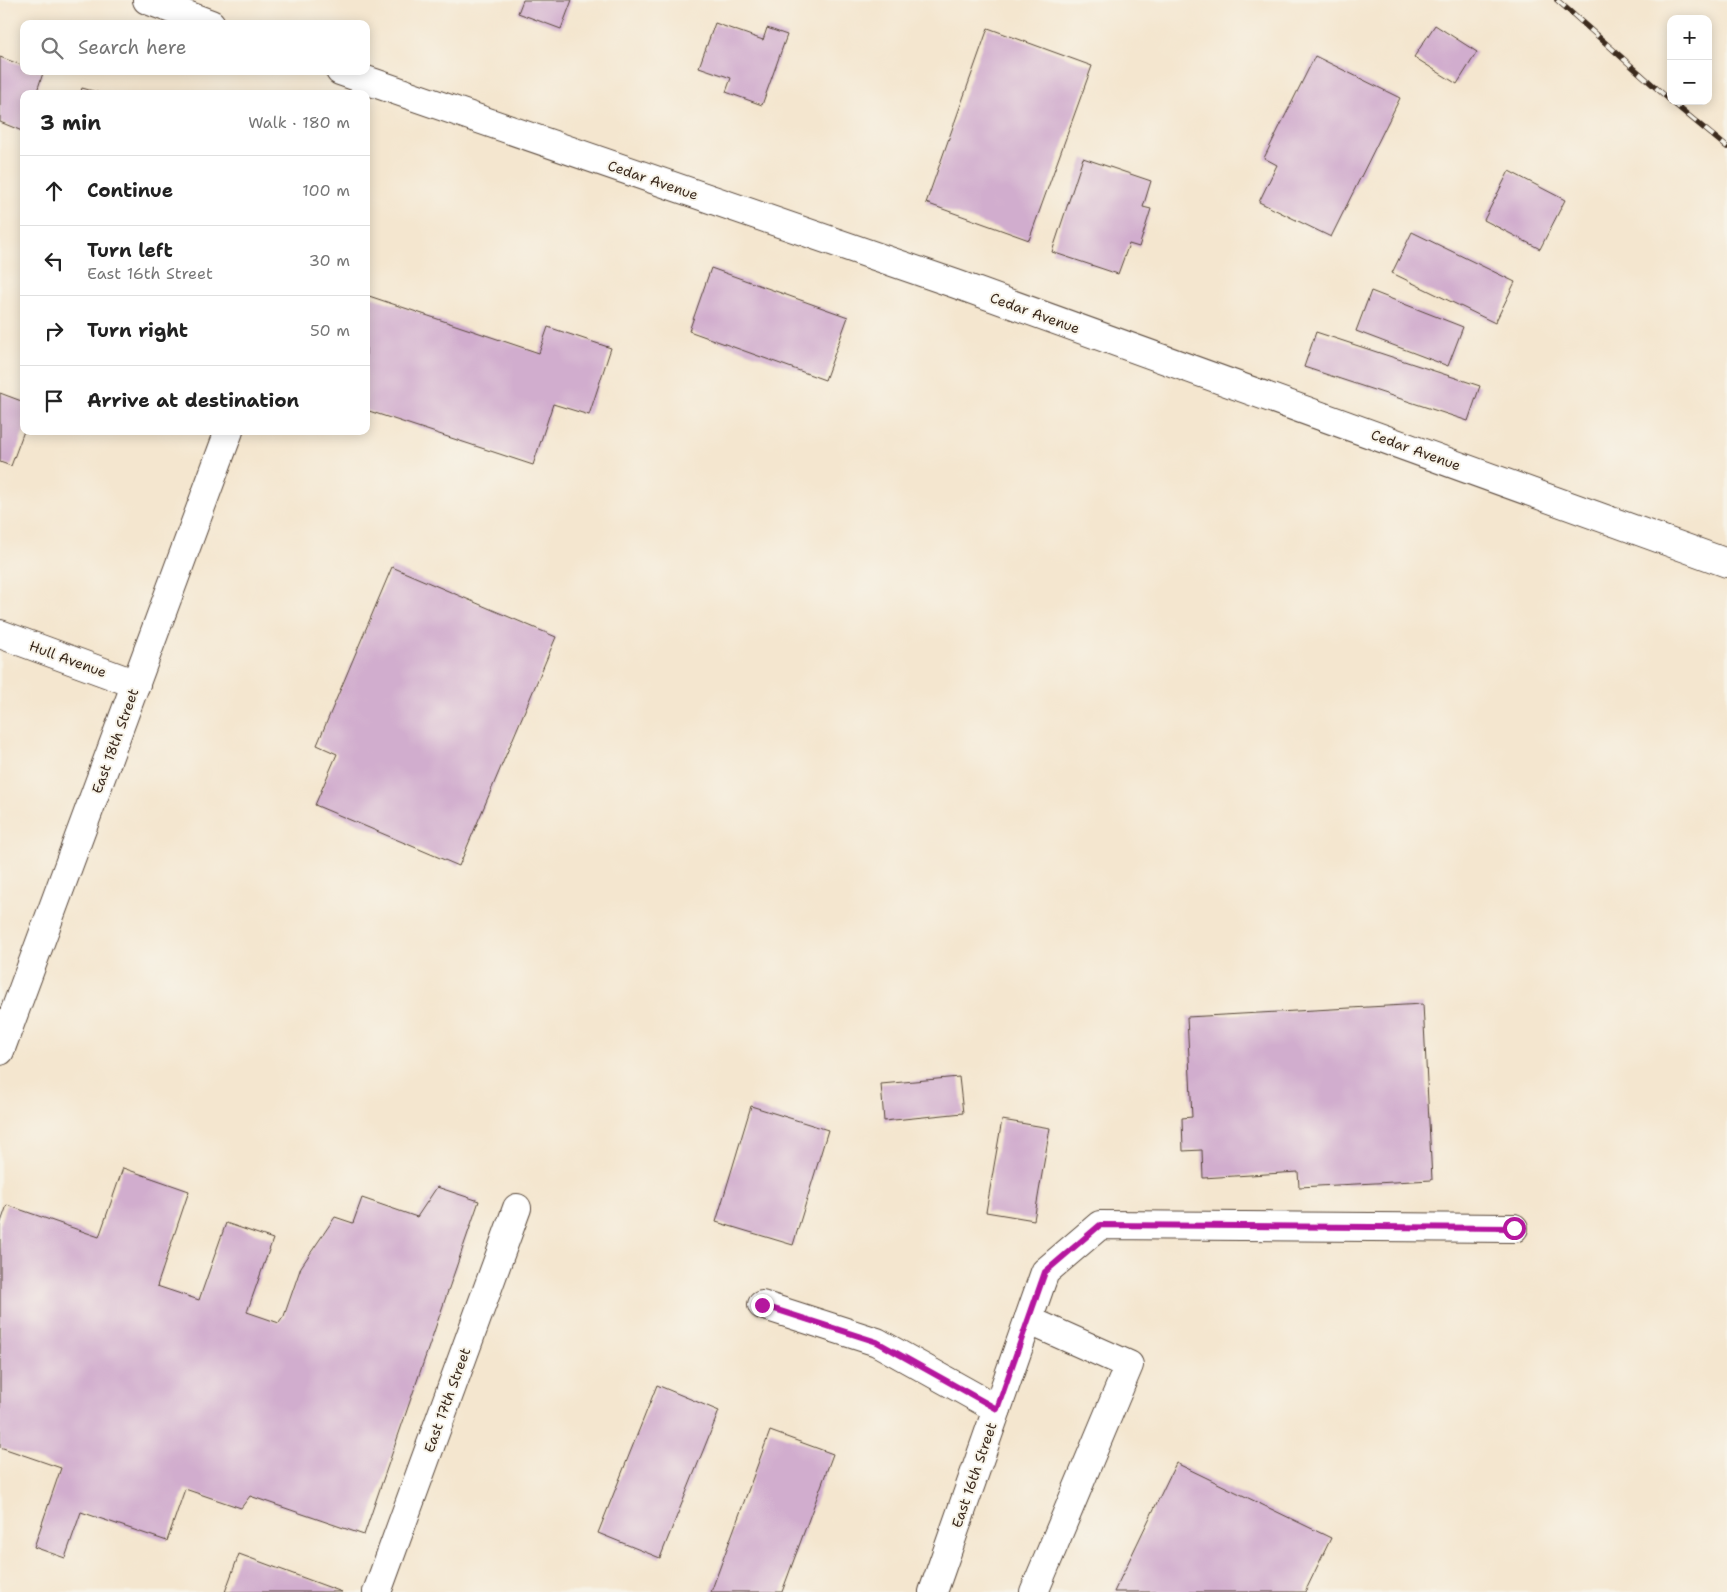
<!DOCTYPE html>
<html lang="en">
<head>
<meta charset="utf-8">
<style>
	:root { --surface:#fff; --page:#f2f2f2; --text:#222; --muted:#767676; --line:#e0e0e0 }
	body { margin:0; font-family:"Shantell Sans",sans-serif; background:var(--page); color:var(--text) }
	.controls { position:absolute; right:15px; top:15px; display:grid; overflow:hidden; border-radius:10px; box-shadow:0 2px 12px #0003 }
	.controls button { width:45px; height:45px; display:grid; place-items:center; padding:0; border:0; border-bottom:1px solid var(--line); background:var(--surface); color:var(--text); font:25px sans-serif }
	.stop { position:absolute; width:15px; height:15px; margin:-11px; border:4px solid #b5179e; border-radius:50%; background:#fff }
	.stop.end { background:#b5179e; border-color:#fff; box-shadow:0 1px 5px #0008 }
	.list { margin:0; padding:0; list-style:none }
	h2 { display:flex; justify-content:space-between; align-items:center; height:65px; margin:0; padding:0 20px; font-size:21px }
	h2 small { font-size:16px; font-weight:400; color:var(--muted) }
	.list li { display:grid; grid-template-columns:32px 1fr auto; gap:15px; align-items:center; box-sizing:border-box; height:70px; padding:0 20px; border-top:1px solid var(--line) }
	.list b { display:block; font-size:19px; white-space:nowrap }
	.list p { margin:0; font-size:16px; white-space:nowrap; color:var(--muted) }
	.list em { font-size:16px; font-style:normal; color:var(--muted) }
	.icon { flex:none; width:28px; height:28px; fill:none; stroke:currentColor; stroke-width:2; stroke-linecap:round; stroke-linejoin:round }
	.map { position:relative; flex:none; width:1727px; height:1592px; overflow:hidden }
	.search { position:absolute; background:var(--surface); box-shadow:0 2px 12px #0003; left:20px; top:20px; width:350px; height:55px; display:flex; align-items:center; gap:12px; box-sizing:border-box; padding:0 18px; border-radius:10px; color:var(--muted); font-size:19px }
	.panel { position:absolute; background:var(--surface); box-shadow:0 2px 12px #0003; left:20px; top:90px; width:350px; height:345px; border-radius:10px }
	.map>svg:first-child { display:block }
	.building { fill:#d1adce }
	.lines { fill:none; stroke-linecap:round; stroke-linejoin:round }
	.minor-casing { stroke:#574639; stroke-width:30 }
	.minor { stroke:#fff; stroke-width:28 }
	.rail-casing { stroke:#3b2a1e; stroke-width:5.5 }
	.rail { stroke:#f7f3e8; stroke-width:4; stroke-dasharray:11; stroke-linecap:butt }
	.route { stroke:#b5179e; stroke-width:6 }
	.labels { text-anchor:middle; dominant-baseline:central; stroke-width:4; stroke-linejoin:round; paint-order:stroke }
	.street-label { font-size:14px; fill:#3b2a1e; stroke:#f7f3e8 }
</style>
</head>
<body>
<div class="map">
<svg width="1727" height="1592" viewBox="0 0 1727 1592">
	<rect width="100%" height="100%" fill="#f7f3e8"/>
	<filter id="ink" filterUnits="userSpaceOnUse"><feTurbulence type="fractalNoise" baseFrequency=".02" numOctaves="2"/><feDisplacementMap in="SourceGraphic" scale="10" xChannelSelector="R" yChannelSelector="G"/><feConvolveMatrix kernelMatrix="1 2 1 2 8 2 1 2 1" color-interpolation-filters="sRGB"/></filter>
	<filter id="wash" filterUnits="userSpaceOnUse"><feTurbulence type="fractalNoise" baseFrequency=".0096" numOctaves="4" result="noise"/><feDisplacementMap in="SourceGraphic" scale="20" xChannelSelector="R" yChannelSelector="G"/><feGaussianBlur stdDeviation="1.12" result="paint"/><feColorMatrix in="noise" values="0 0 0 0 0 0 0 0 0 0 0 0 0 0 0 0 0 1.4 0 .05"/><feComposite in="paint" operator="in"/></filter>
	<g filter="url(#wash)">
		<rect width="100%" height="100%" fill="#f4e6cf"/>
		<g id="blocks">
			<g class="building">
				<polygon points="523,0 572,0 561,29 518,13"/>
				<polygon points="715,23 763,40 767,28 787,35 762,105 726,92 731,78 699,67"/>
				<polygon points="1435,25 1477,52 1457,84 1414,57"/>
				<polygon points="988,28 1092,66 1029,240 926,203"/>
				<polygon points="1315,56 1400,98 1331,237 1259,202 1277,165 1264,158"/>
				<polygon points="0,57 24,66 24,71 38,71 43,73 36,94 24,94 24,126 22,131 0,122"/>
				<polygon points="82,88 100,93 100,94 80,94"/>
				<polygon points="1083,158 1151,181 1143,207 1151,209 1139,247 1129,244 1118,274 1052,252"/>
				<polygon points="1509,171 1565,200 1540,249 1484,220"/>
				<polygon points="1412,232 1515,282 1495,323 1392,273"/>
				<polygon points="711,268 848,317 825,380 689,331"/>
				<polygon points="1371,291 1463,327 1448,366 1356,331"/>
				<polygon points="366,295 539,353 548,327 611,348 589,415 553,404 533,465 366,410"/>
				<polygon points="1316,332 1480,386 1468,421 1304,367"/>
				<polygon points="0,393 24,402 24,431 11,466 0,462"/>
				<polygon points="392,567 556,637 459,866 315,805 337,754 317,745"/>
				<polygon points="1423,1004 1432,1180 1299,1187 1298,1172 1203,1178 1202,1150 1183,1151 1182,1118 1192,1117 1187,1017"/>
				<polygon points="959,1077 963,1113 884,1121 881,1084"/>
				<polygon points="751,1106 828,1130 793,1245 716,1222"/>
				<polygon points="1002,1120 1050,1128 1034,1220 986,1212"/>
				<polygon points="123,1168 189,1191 157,1286 199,1300 226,1223 273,1239 247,1312 279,1323 284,1316 301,1267 335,1217 353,1223 362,1198 417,1217 437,1187 479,1201 364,1535 250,1496 241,1508 185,1489 167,1541 81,1512 65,1558 34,1547 61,1468 0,1447 0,1225 7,1205 99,1237"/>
				<polygon points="657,1385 719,1411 660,1558 598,1533"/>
				<polygon points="770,1431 833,1454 782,1592 711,1592"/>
				<polygon points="1176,1463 1331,1538 1305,1592 1114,1592"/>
				<polygon points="239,1554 342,1592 225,1592"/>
			</g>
		</g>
	</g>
	<g filter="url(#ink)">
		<use href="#blocks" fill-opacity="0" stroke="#574639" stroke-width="1"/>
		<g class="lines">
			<g class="minor-casing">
				<g id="minor">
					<polyline points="147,0 211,24"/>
					<polyline points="340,71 956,284 1727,563"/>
					<polyline points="0,634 136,684"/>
					<polyline points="0,1051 229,431"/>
					<polyline points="762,1305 877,1342 997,1409"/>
					<polyline points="1028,1320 1129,1365 1034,1592"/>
					<polyline points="377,1592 517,1208"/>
					<polyline points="933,1592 1045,1272 1100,1225 1514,1228"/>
				</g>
			</g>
			<use href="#minor" class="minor"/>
			<g class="rail-casing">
				<g id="rail">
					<polyline points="1557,0 1671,101"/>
					<polyline points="1671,101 1727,147"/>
				</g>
			</g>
			<use href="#rail" class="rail"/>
		</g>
	</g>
	<g class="lines" filter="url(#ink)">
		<polyline class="route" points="762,1305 877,1342 997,1409 1045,1272 1100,1225 1514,1228"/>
	</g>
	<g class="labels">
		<g class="street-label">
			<text transform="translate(653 180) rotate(19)">Cedar Avenue</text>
			<text transform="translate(1035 313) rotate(20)">Cedar Avenue</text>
			<text transform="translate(1416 450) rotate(20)">Cedar Avenue</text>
			<text transform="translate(68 659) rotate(20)">Hull Avenue</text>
			<text transform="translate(115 741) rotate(-70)">East 18th Street</text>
			<text transform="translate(447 1400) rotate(-70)">East 17th Street</text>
			<text transform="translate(974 1475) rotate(-71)">East 16th Street</text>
		</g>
	</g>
</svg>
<div class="controls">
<button>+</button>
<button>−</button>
</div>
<div class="stop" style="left:1514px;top:1228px"></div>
<div class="stop end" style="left:762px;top:1305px"></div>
<div class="search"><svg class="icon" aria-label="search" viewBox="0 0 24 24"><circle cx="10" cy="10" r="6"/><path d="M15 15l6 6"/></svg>Search here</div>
<section class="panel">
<h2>3 min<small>Walk · 180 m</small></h2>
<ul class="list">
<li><svg class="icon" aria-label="ahead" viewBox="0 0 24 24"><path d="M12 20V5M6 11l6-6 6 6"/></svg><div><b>Continue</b></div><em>100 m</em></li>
<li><svg class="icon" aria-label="left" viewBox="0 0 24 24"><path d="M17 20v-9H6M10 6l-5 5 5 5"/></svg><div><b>Turn left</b><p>East 16th Street</p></div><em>30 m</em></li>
<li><svg class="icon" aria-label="right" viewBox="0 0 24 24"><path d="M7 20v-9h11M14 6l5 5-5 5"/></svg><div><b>Turn right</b></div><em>50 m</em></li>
<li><svg class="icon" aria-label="arrive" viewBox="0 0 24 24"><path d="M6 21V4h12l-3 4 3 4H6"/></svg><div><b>Arrive at destination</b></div></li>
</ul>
</section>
</div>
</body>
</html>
